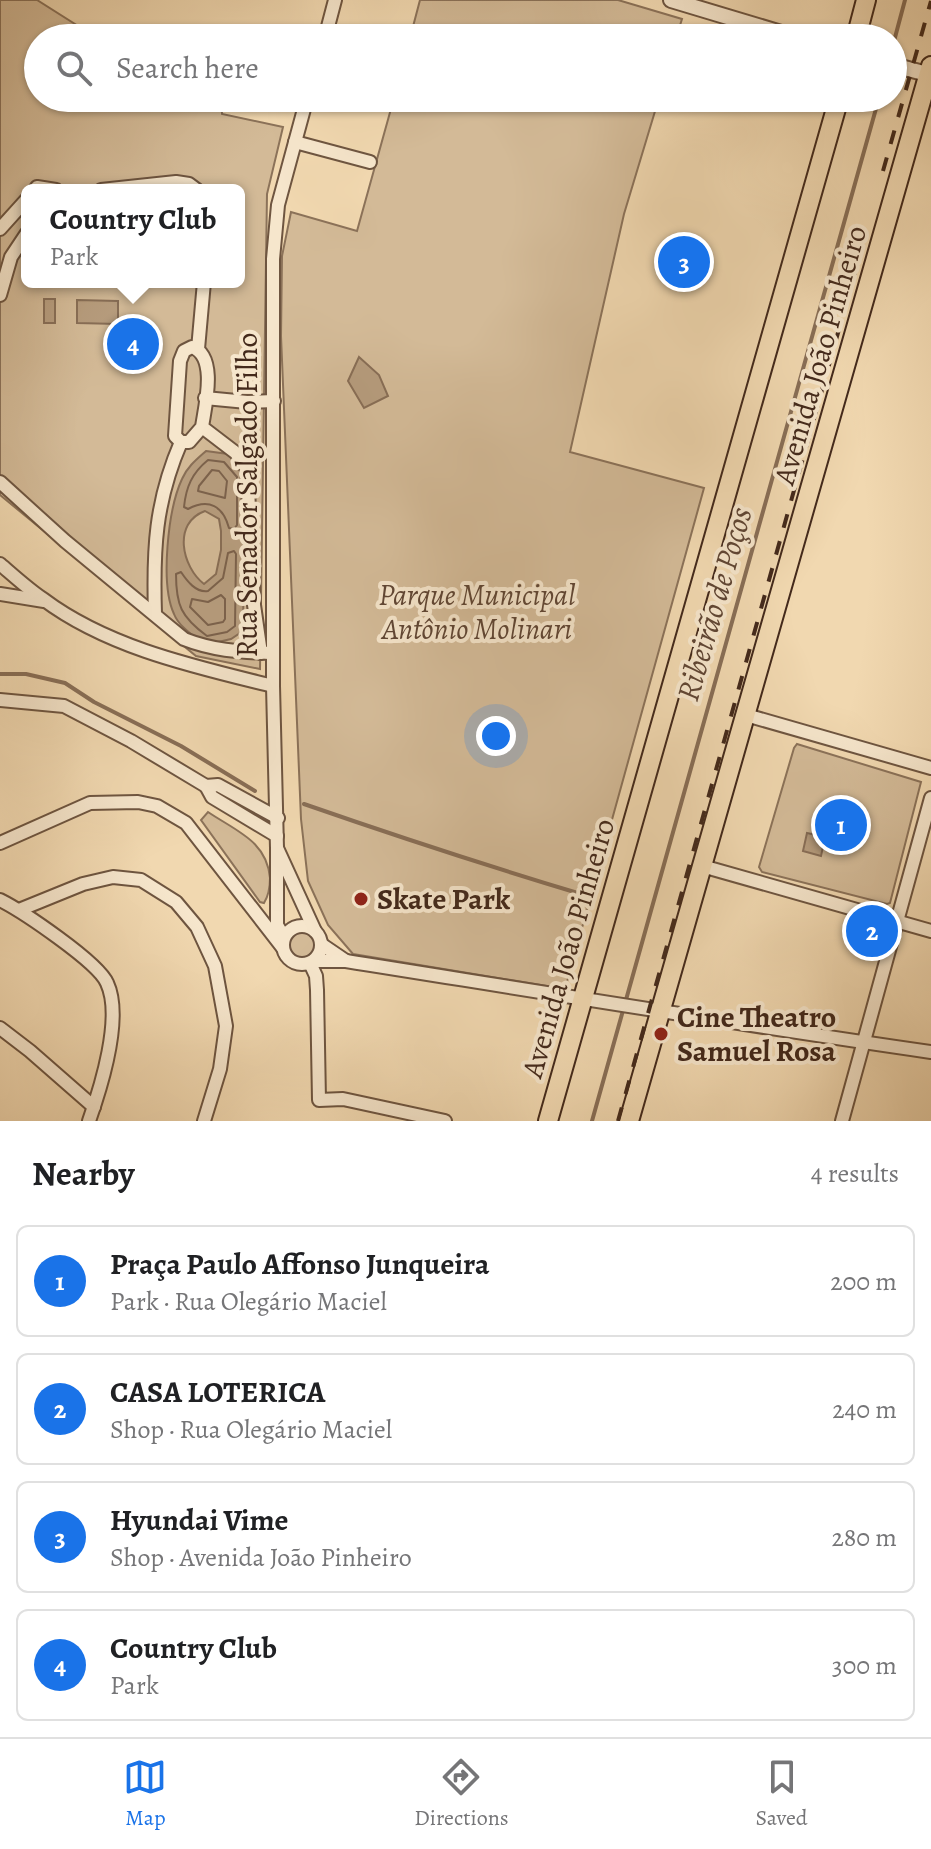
<!DOCTYPE html>
<html lang="en">
<head>
<meta charset="utf-8">
<style>
	:root { --surface:#fff; --page:#f2f2f2; --text:#202124; --muted:#757577; --line:#e0e0e0; --accent:#1a73e8 }
	body { margin:0; font-family:Alegreya,serif; background:var(--page); color:var(--text) }
	.you { position:absolute; left:496px; top:736px; width:28px; height:28px; margin:-20px; border:6px solid #fff; border-radius:50%; background:#1a73e8; box-shadow:0 0 0 12px #1a73e833 }
	.badge { display:grid; place-items:center; width:52px; height:52px; border-radius:50%; background:var(--accent); color:#fff; font-size:26px; font-weight:700 }
	.pin { position:absolute; translate:-50% -50%; border:4px solid #fff; box-shadow:0 2px 8px #0006 }
	.popup { position:absolute; left:21px; top:184px; width:224px; height:104px; box-sizing:border-box; display:grid; place-content:center; border-radius:12px; background:var(--surface); filter:drop-shadow(0 2px 6px #0005); font-size:26px; white-space:nowrap; color:var(--muted) }
	.popup b { font-size:30px; color:var(--text) }
	.popup::after { content:''; position:absolute; left:50%; top:100%; margin-left:-16px; border:16px solid transparent; border-top-color:var(--surface) }
	.list { margin:0; padding:0; list-style:none }
	h2 { display:flex; justify-content:space-between; align-items:center; height:104px; margin:0; padding:0 32px; font-size:34px }
	h2 small { font-size:26px; font-weight:400; color:var(--muted) }
	.list li { display:grid; grid-template-columns:52px 1fr auto; gap:24px; align-items:center; box-sizing:border-box; height:112px; margin:0 16px 16px; padding:0 16px; border:2px solid var(--line); border-radius:12px }
	.list b { display:block; font-size:30px; white-space:nowrap }
	.list p { margin:0; font-size:26px; white-space:nowrap; color:var(--muted) }
	.list em { font-size:26px; font-style:normal; color:var(--muted) }
	.icon { flex:none; width:44px; height:44px; fill:none; stroke:currentColor; stroke-width:2; stroke-linecap:round; stroke-linejoin:round }
	.map { position:relative; flex:none; width:931px; height:1121px; overflow:hidden }
	.search { position:absolute; background:var(--surface); box-shadow:0 2px 6px #0004; left:24px; right:24px; top:24px; height:88px; display:flex; align-items:center; gap:20px; box-sizing:border-box; padding:0 28px; border-radius:44px; color:var(--muted); font-size:30px }
	.sheet { height:616px; background:var(--surface) }
	nav { display:flex; justify-content:space-around; align-items:center; box-sizing:border-box; height:112px; border-top:2px solid var(--line); background:var(--surface); font-size:22px; color:var(--muted) }
	nav a { display:grid; justify-items:center; gap:4px }
	nav .on { color:var(--accent) }
	.map>svg:first-child { display:block }
	.green { fill:#d3ba97; stroke:#8b7259; stroke-width:2; fill-rule:evenodd }
	.water { fill:#b69c7d; stroke:#886e56; stroke-width:2; fill-rule:evenodd }
	.lines { fill:none; stroke-linecap:round; stroke-linejoin:round }
	.shore { stroke:#7c624c; stroke-width:2 }
	.stream { stroke:#886e56; stroke-width:4 }
	.minor-casing { stroke:#6e5540; stroke-width:16 }
	.tertiary-casing { stroke:#6e5540; stroke-width:18 }
	.primary-casing { stroke:#43291b; stroke-width:22 }
	.minor { stroke:#f6e6cc; stroke-width:12 }
	.tertiary { stroke:#f6e6cc; stroke-width:14 }
	.primary { stroke:#f1d8b0; stroke-width:18 }
	.rail { stroke:#43291b; stroke-width:4; stroke-dasharray:14 14; stroke-linecap:butt }
	.poi-dot { fill:#8f2418; stroke:#f6e6cc; stroke-width:3 }
	.labels { text-anchor:middle; dominant-baseline:central; stroke-width:8; stroke-linejoin:round; paint-order:stroke }
	.street-label { font-size:30px; fill:#43291b; stroke:#f6e6cc }
	.park-label { font-size:30px; font-style:italic; fill:#604634; stroke:#f6e6cc }
	.poi-label { font-size:30px; font-weight:bold; fill:#43291b; stroke:#f6e6cc; text-anchor:start }
	.water-label { font-size:32px; font-style:italic; fill:#604634; stroke:#f6e6cc }
</style>
</head>
<body>
<div class="map">
<svg width="931" height="1121" viewBox="0 0 931 1121">
	<rect width="100%" height="100%" fill="#f1d8b0"/>
	<filter id="stains"><feTurbulence type="fractalNoise" baseFrequency=".0025" numOctaves="4"/><feColorMatrix values="0 0 0 0 .2 0 0 0 0 .09 0 0 0 0 .02 0 0 0 .5 -.17"/></filter>
	<radialGradient id="worn" r=".72"><stop offset=".6" stop-color="#630" stop-opacity="0"/><stop offset="1" stop-color="#630" stop-opacity=".3"/></radialGradient>
	<g class="green">
		<path d="M 0,0 L 37,0 L 97,38 L 38,38 L 38,98 L 221,98 L 222,114 L 283,127 L 267,194 L 260,669 L 196,656 L 0,495 ZM 27,190 L 239,190 L 239,282 L 27,282 Z"/>
		<polygon points="420,0 618,0 682,19 676,38 410,38"/>
		<polygon points="394,98 659,98 624,214 570,452 704,488 565,989 353,954 328,925 308,881 301,819 281,336 282,256 291,212 357,231"/>
		<polygon points="797,744 921,782 890,903 887,904 762,872 759,867 794,748"/>
		<path d="M 208,812 C 236,831 267,841 270,878 C 270,888 269,895 264,903 L 260,902 L 201,820 Z"/>
		<circle cx="302" cy="945" r="13"/>
	</g>
	<g class="water">
		<rect x="44" y="299" width="11" height="24"/>
		<polygon points="77,300 118,301 118,324 77,323"/>
		<polygon points="359,357 379,375 388,396 364,408 348,381"/>
		<path d="M 206,451 L 228,454 L 245,474 L 243,631 L 231,639 L 205,645 C 194,636 179,627 174,614 C 160,584 168,509 182,479 C 187,467 197,459 206,451 ZM 205,511 L 219,519 L 221,531 L 221,550 L 216,574 L 204,584 C 182,567 172,523 205,511 Z"/>
		<polygon points="807,833 825,837 821,856 803,851"/>
	</g>
	<g class="lines">
		<g class="shore">
			<path d="M 208,460 L 224,462 L 237,477 L 237,525 L 234,529 L 229,528 C 223,506 209,498 188,509 L 184,507 C 186,487 192,473 208,460 Z"/>
			<polygon points="212,470 219,471 227,481 225,498 198,491 199,486"/>
			<path d="M 234,551 L 236,554 L 235,626 L 227,632 L 207,636 C 181,617 176,605 176,574 L 181,572 C 187,581 196,593 208,591 L 223,578 L 228,553 Z"/>
			<polygon points="221,595 225,599 225,619 223,622 208,625 190,607 192,599 208,602"/>
		</g>
		<g class="stream">
			<polyline points="893,45 905,0"/>
			<polyline points="0,674 26,674 65,683 94,702 181,746 255,791"/>
			<path d="M 304,804 C 396,836 488,866 581,894"/>
			<polyline points="592,1121 879,98"/>
		</g>
		<g class="minor-casing">
			<g id="minor">
				<polyline points="325,38 335,0"/>
				<polyline points="295,142 370,162"/>
				<polyline points="35,190 37,187 56,190"/>
				<polyline points="101,190 176,182 189,184 197,190"/>
				<polyline points="0,229 27,199"/>
				<polyline points="0,295 11,257 27,233"/>
				<polyline points="198,349 204,282"/>
				<polyline points="205,398 247,402 274,401"/>
				<path d="M 202,427 L 189,442 L 181,442 L 175,436 L 180,361 L 184,351 L 192,347 C 218,356 205,406 202,427 L 236,453 L 247,469 L 254,605 L 261,653"/>
				<path d="M 0,482 L 65,541 L 184,639 C 212,650 238,652 269,653"/>
				<path d="M 0,564 C 14,576 28,589 43,599 C 108,648 196,667 273,686"/>
				<polyline points="0,594 44,601"/>
				<path d="M 155,614 C 153,550 155,502 181,442"/>
				<polyline points="0,700 64,706 131,741 206,786"/>
				<polyline points="746,715 931,768"/>
				<polyline points="277,836 212,797 206,786 218,785 278,818"/>
				<polyline points="0,843 90,803 138,802 157,806 186,823 283,948"/>
				<polyline points="277,848 273,686 273,259 278,205 307,98"/>
				<polyline points="702,866 931,931"/>
				<path d="M 0,900 C 22,911 98,962 107,983 C 123,1017 101,1087 89,1121"/>
				<polyline points="19,910 83,884 113,877 141,880 176,902 197,927 215,966 226,1026 220,1069 204,1121"/>
				<circle cx="302" cy="945" r="19"/>
				<polyline points="284,937 277,925 277,848 315,931"/>
				<polyline points="313,961 346,961 321,944"/>
				<path d="M 346,961 C 541,992 736,1024 931,1052"/>
				<polyline points="310,963 316,976 317,990 319,1100 343,1099 445,1121"/>
				<polyline points="0,1028 30,1051 94,1107"/>
				<polyline points="842,1121 931,798"/>
			</g>
		</g>
		<g class="tertiary-casing">
			<g id="tertiary">
				<polyline points="671,0 798,38"/>
				<polyline points="893,65 931,75"/>
			</g>
		</g>
		<g class="primary-casing">
			<g id="primary">
				<polyline points="856,38 866,0"/>
				<polyline points="548,1121 839,98"/>
				<polyline points="629,1121 931,66"/>
			</g>
		</g>
		<use href="#minor" class="minor"/>
		<use href="#tertiary" class="tertiary"/>
		<use href="#primary" class="primary"/>
		<g class="rail">
			<polyline points="883,171 931,1"/>
			<polyline points="618,1121 865,236"/>
		</g>
	</g>
	<g class="poi-dot">
		<circle cx="361" cy="899" r="8"/>
		<circle cx="661" cy="1034" r="8"/>
	</g>
	<g class="labels">
		<g class="street-label">
			<text transform="translate(820 355) rotate(-74)">Avenida João Pinheiro</text>
			<text transform="translate(247 495) rotate(-90)">Rua Senador Salgado Filho</text>
			<text transform="translate(568 948) rotate(-74)">Avenida João Pinheiro</text>
		</g>
		<g class="park-label">
			<text x="477" y="595">Parque Municipal<tspan x="477" dy="34">Antônio Molinari</tspan></text>
		</g>
		<g class="poi-label">
			<text x="377" y="899">Skate Park</text>
			<text x="677" y="1017">Cine Theatro<tspan x="677" dy="34">Samuel Rosa</tspan></text>
		</g>
		<g class="water-label">
			<text transform="translate(714 604) rotate(-74)">Ribeirão de Poços</text>
		</g>
	</g>
	<rect width="100%" height="100%" filter="url(#stains)"/>
	<rect width="100%" height="100%" fill="url(#worn)"/>
</svg>
<div class="you"></div>
<div class="pin badge" style="left:841px;top:825px">1</div>
<div class="pin badge" style="left:872px;top:931px">2</div>
<div class="pin badge" style="left:684px;top:262px">3</div>
<div class="pin badge" style="left:133px;top:344px">4</div>
<div class="popup"><b>Country Club</b>Park</div>
<div class="search"><svg class="icon" aria-label="search" viewBox="0 0 24 24"><circle cx="10" cy="10" r="6"/><path d="M15 15l6 6"/></svg>Search here</div>
</div>
<section class="sheet">
<h2>Nearby<small>4 results</small></h2>
<ul class="list">
<li><span class="badge">1</span><div><b>Praça Paulo Affonso Junqueira</b><p>Park · Rua Olegário Maciel</p></div><em>200 m</em></li>
<li><span class="badge">2</span><div><b>CASA LOTERICA</b><p>Shop · Rua Olegário Maciel</p></div><em>240 m</em></li>
<li><span class="badge">3</span><div><b>Hyundai Vime</b><p>Shop · Avenida João Pinheiro</p></div><em>280 m</em></li>
<li><span class="badge">4</span><div><b>Country Club</b><p>Park</p></div><em>300 m</em></li>
</ul>
</section>
<nav>
<a class="on"><svg class="icon" aria-label="map" viewBox="0 0 24 24"><path d="M3 6l6-2 6 2 6-2v14l-6 2-6-2-6 2zM9 4v14M15 6v14"/></svg>Map</a>
<a><svg class="icon" aria-label="directions" viewBox="0 0 24 24"><path d="M12 3l9 9-9 9-9-9zM9 14v-3h6M13 9l2 2-2 2"/></svg>Directions</a>
<a><svg class="icon" aria-label="saved" viewBox="0 0 24 24"><path d="M7 4h10v16l-5-4-5 4z"/></svg>Saved</a>
</nav>
</body>
</html>
